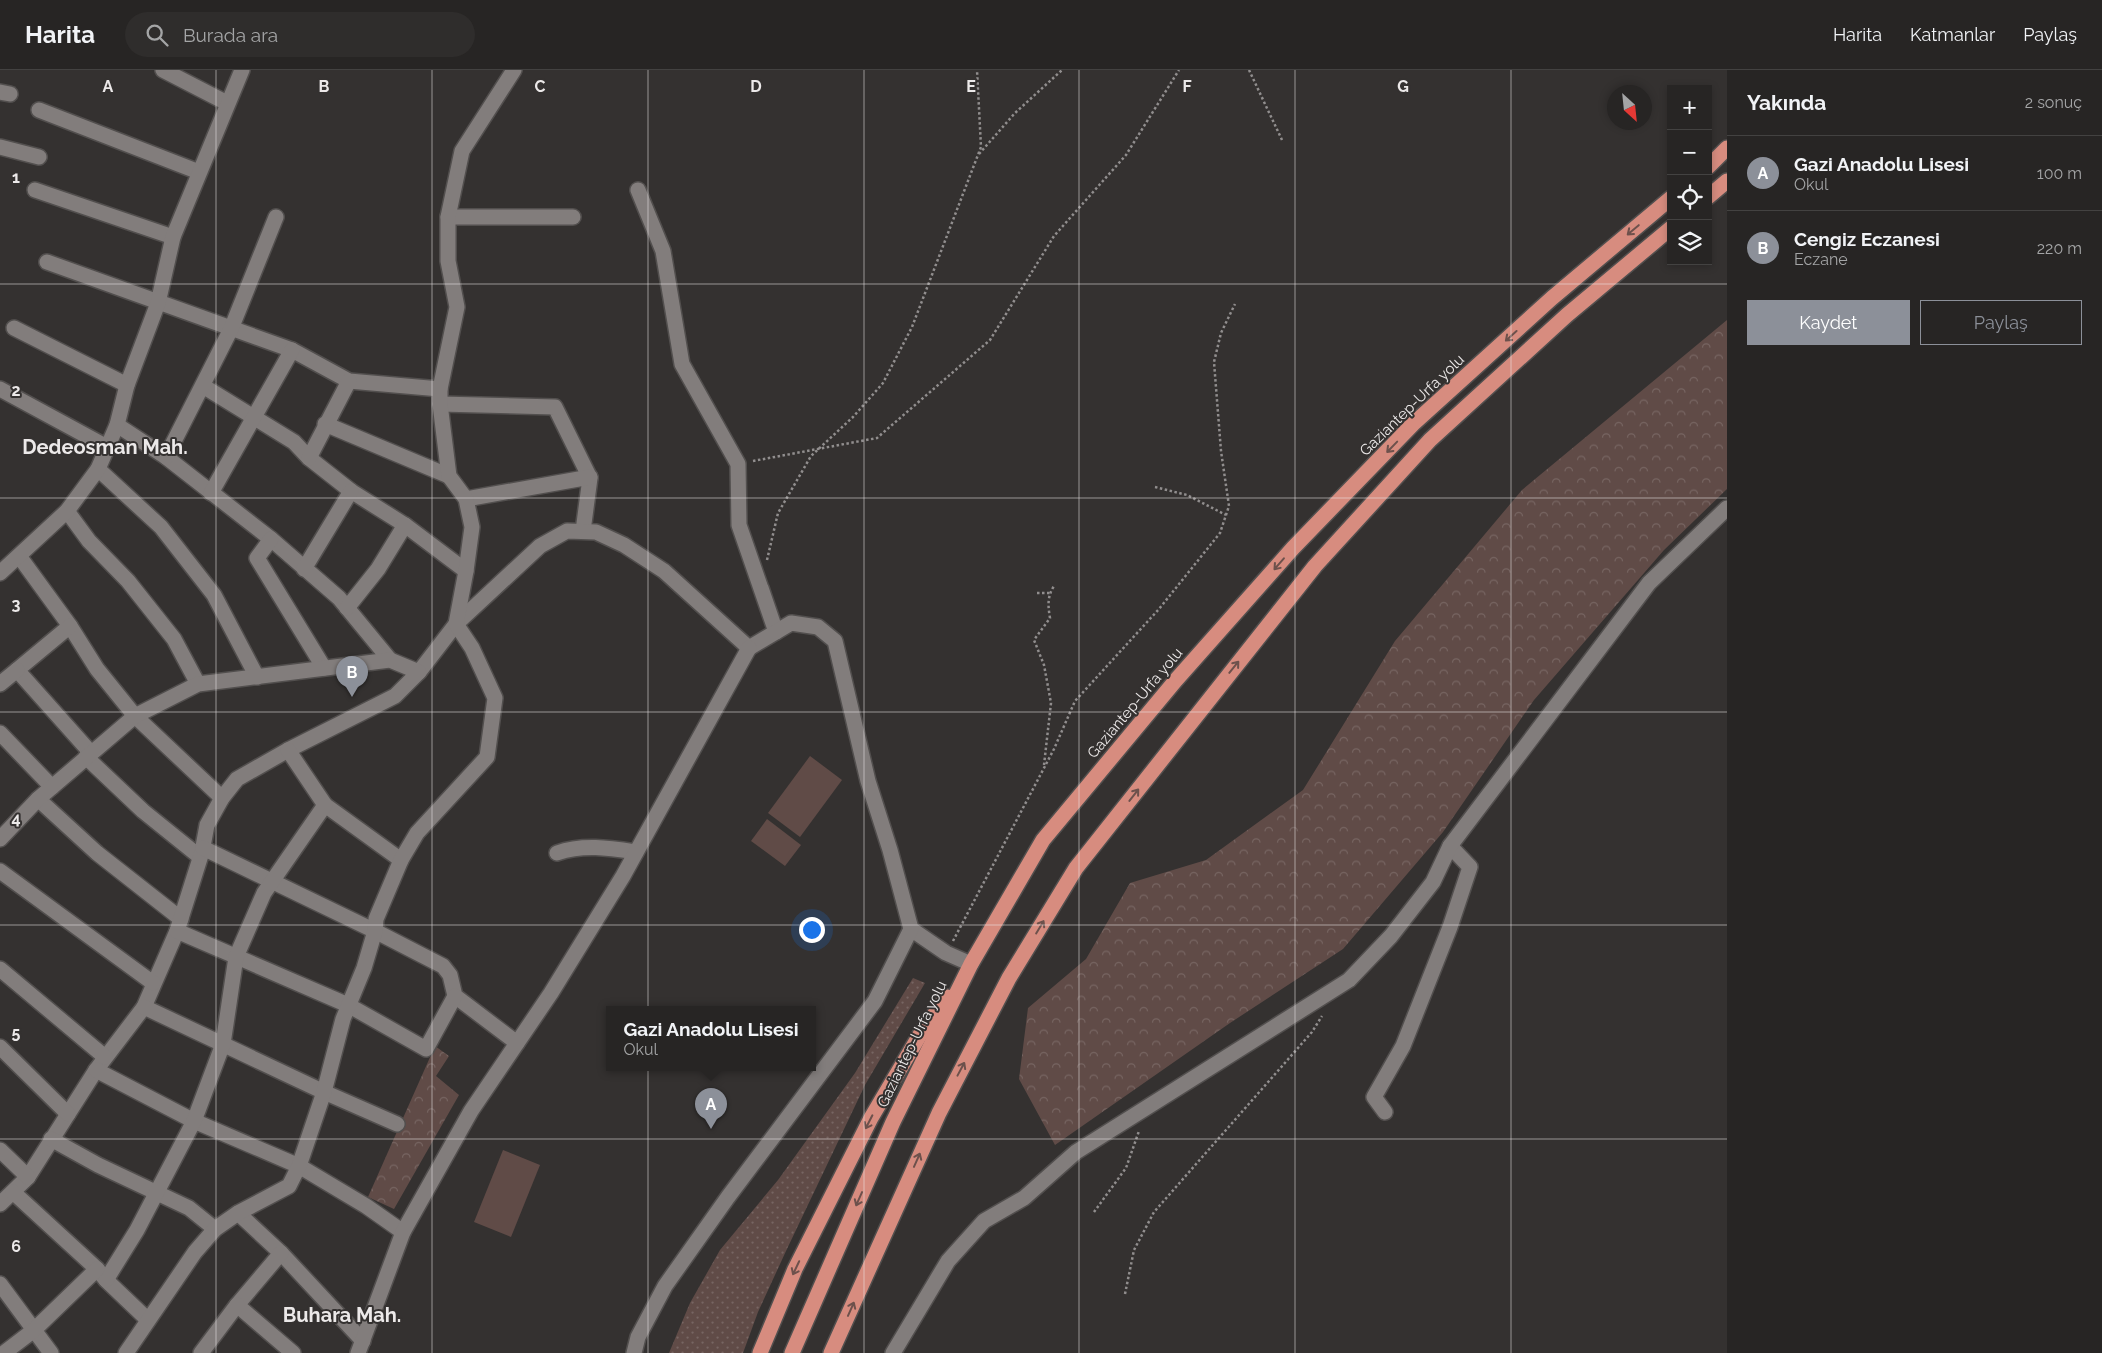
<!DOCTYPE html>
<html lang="tr">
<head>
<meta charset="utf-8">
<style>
	:root { --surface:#272524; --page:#2f2d2c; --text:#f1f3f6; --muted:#a4a5a6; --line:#434241; --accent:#8c9099 }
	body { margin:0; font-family:Raleway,sans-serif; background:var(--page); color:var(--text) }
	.controls { position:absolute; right:15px; top:15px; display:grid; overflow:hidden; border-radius:0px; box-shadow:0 2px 8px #0003 }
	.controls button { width:45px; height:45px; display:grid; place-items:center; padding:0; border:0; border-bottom:1px solid var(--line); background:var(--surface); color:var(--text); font:25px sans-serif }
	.compass { position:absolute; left:1607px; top:15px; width:45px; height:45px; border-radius:50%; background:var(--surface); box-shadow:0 2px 8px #0003; rotate:153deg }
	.you { position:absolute; left:811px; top:859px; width:18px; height:18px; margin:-12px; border:4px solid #fff; border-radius:50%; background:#1a73e8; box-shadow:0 0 0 8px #1a73e833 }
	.badge { display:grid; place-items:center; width:32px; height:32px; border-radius:50%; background:var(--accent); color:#fff; font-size:16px; font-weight:700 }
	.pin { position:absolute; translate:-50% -41px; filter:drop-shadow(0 1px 2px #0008) }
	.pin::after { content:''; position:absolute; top:26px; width:18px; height:15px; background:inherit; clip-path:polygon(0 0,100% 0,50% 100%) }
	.popup { position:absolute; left:606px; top:936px; width:210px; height:65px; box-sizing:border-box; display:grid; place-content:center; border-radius:0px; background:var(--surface); filter:drop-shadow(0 1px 4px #0005); font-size:16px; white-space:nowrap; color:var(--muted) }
	.popup b { font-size:19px; color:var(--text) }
	.popup::after { content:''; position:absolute; left:50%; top:100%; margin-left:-10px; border:10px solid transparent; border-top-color:var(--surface) }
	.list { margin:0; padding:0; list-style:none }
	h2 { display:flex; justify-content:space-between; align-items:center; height:65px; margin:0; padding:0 20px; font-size:21px }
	h2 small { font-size:16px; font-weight:400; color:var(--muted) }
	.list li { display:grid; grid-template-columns:32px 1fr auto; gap:15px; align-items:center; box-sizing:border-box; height:75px; padding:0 20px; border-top:1px solid var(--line) }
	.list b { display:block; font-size:19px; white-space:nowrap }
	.list p { margin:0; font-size:16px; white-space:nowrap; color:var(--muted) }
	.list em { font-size:16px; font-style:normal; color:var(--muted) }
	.actions { display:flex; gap:10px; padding:15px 20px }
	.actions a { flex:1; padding:11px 0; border:1px solid var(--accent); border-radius:0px; text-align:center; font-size:18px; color:var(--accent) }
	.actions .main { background:var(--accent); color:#fff }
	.icon { flex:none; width:28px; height:28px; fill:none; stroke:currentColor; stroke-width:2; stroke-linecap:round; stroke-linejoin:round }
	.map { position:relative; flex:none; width:1727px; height:1283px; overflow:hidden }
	header { display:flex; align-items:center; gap:30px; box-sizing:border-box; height:70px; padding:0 25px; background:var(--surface); border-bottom:1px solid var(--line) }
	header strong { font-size:24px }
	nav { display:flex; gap:28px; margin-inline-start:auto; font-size:18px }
	.search { width:350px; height:45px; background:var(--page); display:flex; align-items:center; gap:12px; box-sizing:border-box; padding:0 18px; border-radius:28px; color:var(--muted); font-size:19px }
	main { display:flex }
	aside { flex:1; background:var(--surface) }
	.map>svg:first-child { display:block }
	.grass { fill:url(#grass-dots) }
	.forest { fill:url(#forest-crowns) }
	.pitch { fill:#604b47 }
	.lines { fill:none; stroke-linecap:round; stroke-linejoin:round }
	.minor-casing { stroke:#524f4e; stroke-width:18 }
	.highway-casing { stroke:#524f4e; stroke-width:18 }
	.path { stroke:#918e8e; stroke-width:2.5; stroke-dasharray:2.5 2.5; stroke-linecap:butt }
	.minor { stroke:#827d7c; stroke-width:15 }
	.highway { stroke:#d78c7f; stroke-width:15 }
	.oneway { stroke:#6d514c }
	.grid { fill:none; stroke:#ece9e9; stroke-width:1; stroke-opacity:0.55 }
	.labels { text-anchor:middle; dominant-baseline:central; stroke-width:4; stroke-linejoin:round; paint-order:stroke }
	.street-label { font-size:15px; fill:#ece9e9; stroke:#343130 }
	.district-label { font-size:20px; font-weight:bold; fill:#ece9e9; stroke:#343130 }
	.grid-label { font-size:16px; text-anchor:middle; font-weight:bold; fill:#ece9e9; stroke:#343130; stroke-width:4; stroke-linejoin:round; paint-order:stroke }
</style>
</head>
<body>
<header>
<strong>Harita</strong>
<div class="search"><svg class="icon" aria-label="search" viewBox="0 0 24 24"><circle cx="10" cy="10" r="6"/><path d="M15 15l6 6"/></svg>Burada ara</div>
<nav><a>Harita</a><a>Katmanlar</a><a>Paylaş</a></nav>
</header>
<main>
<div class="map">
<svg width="1727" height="1283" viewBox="0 0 1727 1283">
	<defs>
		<pattern id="grass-dots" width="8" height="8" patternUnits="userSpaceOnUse" patternTransform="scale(1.25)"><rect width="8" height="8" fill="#604b47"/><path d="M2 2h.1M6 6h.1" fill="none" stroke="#776562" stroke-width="1.8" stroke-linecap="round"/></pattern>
		<pattern id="forest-crowns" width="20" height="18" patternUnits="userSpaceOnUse" patternTransform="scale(1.25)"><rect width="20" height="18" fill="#604b47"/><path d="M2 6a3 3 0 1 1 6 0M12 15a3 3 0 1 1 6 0" fill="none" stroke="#776562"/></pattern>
	</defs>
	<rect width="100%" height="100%" fill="#343130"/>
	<polygon class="grass" points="913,908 925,913 865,1015 786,1181 758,1242 743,1283 669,1283 690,1233 720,1180 778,1110 855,1003"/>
	<g class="forest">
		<polygon points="1727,250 1727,419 1664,480 1534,630 1443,762 1343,879 1230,953 1055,1075 1019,1009 1028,938 1086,889 1130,813 1206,790 1303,720 1395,571 1522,420"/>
		<polygon points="435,976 449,986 436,1006 459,1025 394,1139 368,1127"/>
	</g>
	<g class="pitch">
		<polygon points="810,686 842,710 800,767 768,743"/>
		<polygon points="767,749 801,775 785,796 751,771"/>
		<polygon points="503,1080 540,1095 511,1167 474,1152"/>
	</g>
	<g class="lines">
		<g class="minor-casing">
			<g id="minor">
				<polyline points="163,0 227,33"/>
				<polyline points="0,22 10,24"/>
				<polyline points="39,40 199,102"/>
				<polyline points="0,77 39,87"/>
				<polyline points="35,120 173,167"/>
				<polyline points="638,120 663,181 682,294 738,394 739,455 776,562 761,518"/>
				<polyline points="448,147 573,147"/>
				<polyline points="47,192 292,280 349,311 440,319"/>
				<polyline points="14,258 127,315"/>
				<polyline points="203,316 294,372 309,388 351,421 405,455 466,501"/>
				<polyline points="0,319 107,377"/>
				<polyline points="440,334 555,337 590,408 583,461"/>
				<polyline points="325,354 449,406"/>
				<polyline points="117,355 166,387 271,469 339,528 390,590"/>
				<polyline points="166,387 231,259 276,147"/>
				<polyline points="309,388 349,311"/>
				<polyline points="98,399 161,457 214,525 257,607"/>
				<polyline points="211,423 292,280"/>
				<polyline points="466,429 590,407"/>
				<polyline points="67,441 89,471 128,511 174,569 198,614"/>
				<polyline points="271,469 257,488 324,598"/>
				<polyline points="19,486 70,556 97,599 135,646 222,728"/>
				<polyline points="304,499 351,421"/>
				<polyline points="0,503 67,441 98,399 117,355 127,315 158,233 173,167 242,0"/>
				<polyline points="347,538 378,499 405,455"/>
				<polyline points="70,556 17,600 91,683"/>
				<polyline points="419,602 456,554 540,476 567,461 596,462 624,475 664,501 749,578 791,553 818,557 835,571 868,711 890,780 911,859 946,883 971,894"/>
				<polyline points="0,614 17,600"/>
				<polyline points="0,663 52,717"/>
				<polyline points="86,687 143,741 200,787"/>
				<polyline points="38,729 97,783 181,849"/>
				<polyline points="325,735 401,790"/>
				<polyline points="0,769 38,729 135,646 198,614 390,590 419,602 395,626 288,680 237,709 222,728 207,755 202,782 177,861 144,937 96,1000 28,1107 0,1134"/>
				<polyline points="203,778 375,861 443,896 450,905 455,926 517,973"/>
				<path d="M 557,783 C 583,774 609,778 636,782"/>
				<polyline points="0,801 153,913"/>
				<polyline points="177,861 348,935 426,979 455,926"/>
				<polyline points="0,899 105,987"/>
				<polyline points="144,937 324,1022 397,1054"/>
				<polyline points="0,977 68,1044"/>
				<polyline points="96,1000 194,1051 299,1096 366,1136 403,1162"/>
				<polyline points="1385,1042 1374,1027 1403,976 1450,857 1470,797 1450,776"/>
				<polyline points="51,1069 98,1095 189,1138 215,1159"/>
				<polyline points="0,1080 28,1107"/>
				<polyline points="13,1122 97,1199 106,1210 148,1250"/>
				<polyline points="238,1143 281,1183 363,1271"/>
				<polyline points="281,1183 237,1235 293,1283"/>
				<polyline points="106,1210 137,1160 194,1051 223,974 236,887 264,823 325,735 288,680"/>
				<polyline points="0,1214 51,1283"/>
				<polyline points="4,1283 34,1260 97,1199"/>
				<polyline points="126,1283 195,1182 215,1159 238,1143 289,1116 299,1096 324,1022 343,949 364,898 375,861 376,849 401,790 417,763 487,687 495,628 472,578 456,554 466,501 472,457 466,429 449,406 440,334 440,319 457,237 448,191 448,147 462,81 514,0"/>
				<polyline points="201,1283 237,1235"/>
				<polyline points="358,1283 403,1162 471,1041 551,923 623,806 749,578"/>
				<polyline points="634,1283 638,1267 665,1216 728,1127 875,931 911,859"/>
				<polyline points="893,1283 948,1191 984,1151 1024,1128 1076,1082 1349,910 1391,866 1433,812 1450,776 1649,513 1727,438"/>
			</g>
		</g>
		<g class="highway-casing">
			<g id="highway">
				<polyline points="1708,97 1727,78"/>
				<polyline points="1708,127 1727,111"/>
				<polyline points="760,1283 795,1199 871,1048 921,963 947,927"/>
				<polyline points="792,1283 893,1052 971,894 1043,770 1176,610 1293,478 1413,354 1552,228 1671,128"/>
				<polyline points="831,1283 939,1043 1009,908 1076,798 1315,496 1430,370 1567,245 1671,158"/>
			</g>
		</g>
		<g class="path">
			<polyline points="1249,0 1282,70"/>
			<polyline points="979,84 1015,43 1062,0"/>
			<polyline points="753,391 877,368 990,270 1054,166 1126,85 1179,0"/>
			<polyline points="1155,417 1187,425 1226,445"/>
			<polyline points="767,490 778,443 811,386 853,347 883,313 912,257 981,77 977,0"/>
			<polyline points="1037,523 1050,523"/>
			<path d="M 1044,695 L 1051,633 L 1044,595 L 1034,570 L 1050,548 C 1048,536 1047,527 1054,516"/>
			<polyline points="953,871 1054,679 1075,631 1159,539 1220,463 1229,436 1221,381 1214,292 1221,263 1235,234"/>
			<polyline points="1094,1142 1126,1098 1139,1061"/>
			<polyline points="1125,1224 1134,1180 1154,1142 1312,962 1322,946"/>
		</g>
		<use href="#minor" class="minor"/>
		<use href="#highway" class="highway"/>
	</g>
	<defs><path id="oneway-shaft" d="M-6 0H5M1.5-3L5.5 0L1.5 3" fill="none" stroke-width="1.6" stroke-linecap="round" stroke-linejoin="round" transform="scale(1.25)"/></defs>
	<g class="oneway">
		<use href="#oneway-shaft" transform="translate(1633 160) rotate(140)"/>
		<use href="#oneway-shaft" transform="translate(1511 266) rotate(138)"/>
		<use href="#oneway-shaft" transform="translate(1392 377) rotate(134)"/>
		<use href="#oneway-shaft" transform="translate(1279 494) rotate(131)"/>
		<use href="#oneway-shaft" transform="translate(1234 597) rotate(-51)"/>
		<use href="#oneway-shaft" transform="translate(1134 725) rotate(-52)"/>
		<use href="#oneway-shaft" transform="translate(1040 857) rotate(-59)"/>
		<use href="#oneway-shaft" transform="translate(961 999) rotate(-62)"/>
		<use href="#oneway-shaft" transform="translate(869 1052) rotate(117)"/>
		<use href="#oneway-shaft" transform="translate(917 1090) rotate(-66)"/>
		<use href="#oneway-shaft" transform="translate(859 1129) rotate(114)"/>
		<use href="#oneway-shaft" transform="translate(796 1198) rotate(115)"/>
		<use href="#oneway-shaft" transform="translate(851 1239) rotate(-66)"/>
	</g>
	<path class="grid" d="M 216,0 L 216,1283M 432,0 L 432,1283M 648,0 L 648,1283M 864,0 L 864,1283M 1079,0 L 1079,1283M 1295,0 L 1295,1283M 1511,0 L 1511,1283M 0,214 L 1727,214M 0,428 L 1727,428M 0,642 L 1727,642M 0,855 L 1727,855M 0,1069 L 1727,1069"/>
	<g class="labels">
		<g class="street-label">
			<text transform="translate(1412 335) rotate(-44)">Gaziantep-Urfa yolu</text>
			<text transform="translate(1135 633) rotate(-50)">Gaziantep-Urfa yolu</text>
			<text transform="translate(912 974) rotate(-64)">Gaziantep-Urfa yolu</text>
		</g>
		<g class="district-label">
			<text x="105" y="377">Dedeosman Mah.</text>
			<text x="342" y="1245">Buhara Mah.</text>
		</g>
	</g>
	<g class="grid-label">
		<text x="108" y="22">A</text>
		<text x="324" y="22">B</text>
		<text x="540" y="22">C</text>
		<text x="756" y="22">D</text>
		<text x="971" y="22">E</text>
		<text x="1187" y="22">F</text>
		<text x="1403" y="22">G</text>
		<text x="16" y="113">1</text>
		<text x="16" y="326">2</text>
		<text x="16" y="540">3</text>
		<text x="16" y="754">4</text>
		<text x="16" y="968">5</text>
		<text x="16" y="1182">6</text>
	</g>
</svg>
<div class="controls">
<button>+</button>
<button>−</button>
<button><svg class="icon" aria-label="locate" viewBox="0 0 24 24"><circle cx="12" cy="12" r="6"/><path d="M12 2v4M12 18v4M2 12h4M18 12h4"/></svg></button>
<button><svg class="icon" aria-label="layers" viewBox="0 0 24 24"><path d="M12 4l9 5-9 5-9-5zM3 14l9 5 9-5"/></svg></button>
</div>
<svg class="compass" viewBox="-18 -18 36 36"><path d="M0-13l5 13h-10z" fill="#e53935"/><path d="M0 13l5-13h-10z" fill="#a4a5a6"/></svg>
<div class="you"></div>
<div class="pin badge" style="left:711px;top:1059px">A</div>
<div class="popup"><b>Gazi Anadolu Lisesi</b>Okul</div>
<div class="pin badge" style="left:352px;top:627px">B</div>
</div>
<aside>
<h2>Yakında<small>2 sonuç</small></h2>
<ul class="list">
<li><span class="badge">A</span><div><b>Gazi Anadolu Lisesi</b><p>Okul</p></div><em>100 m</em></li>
<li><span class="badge">B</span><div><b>Cengiz Eczanesi</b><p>Eczane</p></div><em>220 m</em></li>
</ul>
<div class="actions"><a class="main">Kaydet</a><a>Paylaş</a></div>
</aside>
</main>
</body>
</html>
